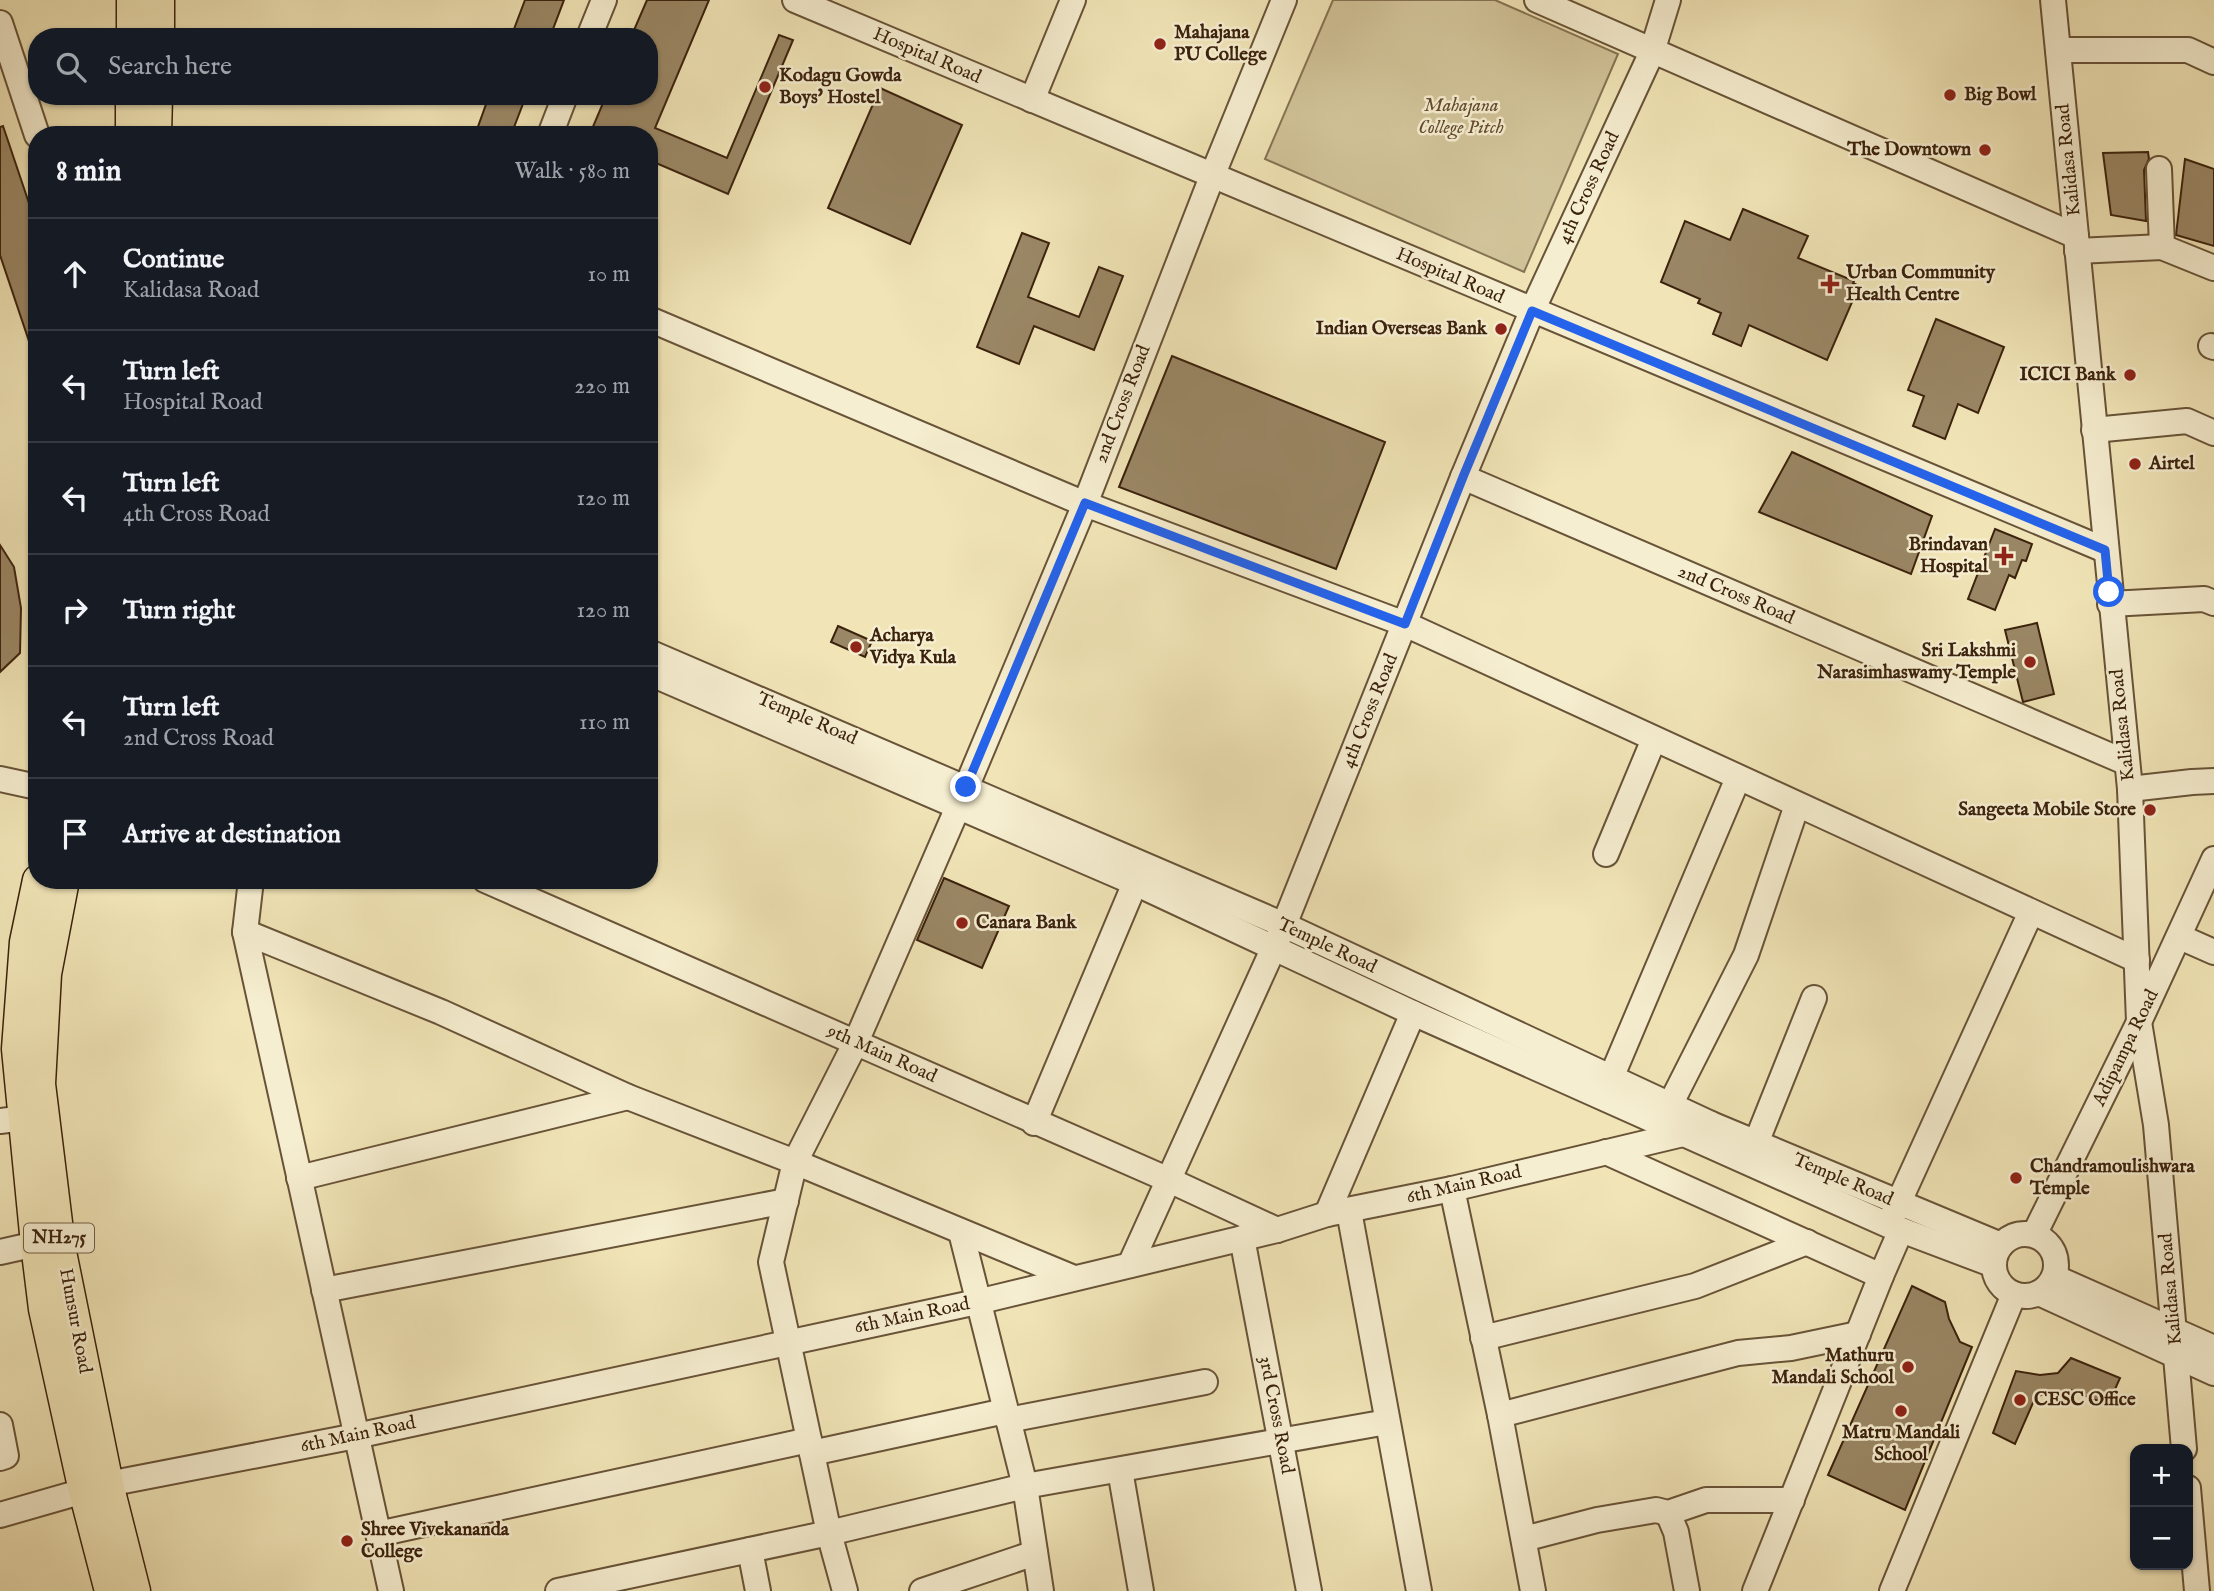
<!DOCTYPE html>
<html lang="en">
<head>
<meta charset="utf-8">
<style>
	:root { --surface:#171b24; --page:#20242c; --text:#f1f3f6; --muted:#9ea1a6; --line:#363941 }
	body { margin:0; font-family:"IM FELL English",serif; background:var(--page); color:var(--text) }
	.controls { position:absolute; right:21px; bottom:21px; display:grid; overflow:hidden; border-radius:14px; box-shadow:0 2px 5px #0004 }
	.controls button { width:63px; height:63px; display:grid; place-items:center; padding:0; border:0; border-bottom:2px solid var(--line); background:var(--surface); color:var(--text); font:35px sans-serif }
	.stop { position:absolute; width:21px; height:21px; margin:-16px; border:5px solid #2563eb; border-radius:50%; background:#fff }
	.stop.end { background:#2563eb; border-color:#fff; box-shadow:0 2px 7px #0008 }
	.list { margin:0; padding:0; list-style:none }
	h2 { display:flex; justify-content:space-between; align-items:center; height:91px; margin:0; padding:0 28px; font-size:30px }
	h2 small { font-size:23px; font-weight:400; color:var(--muted) }
	.list li { display:grid; grid-template-columns:46px 1fr auto; gap:21px; align-items:center; box-sizing:border-box; height:112px; padding:0 28px; border-top:2px solid var(--line) }
	.list b { display:block; font-size:26px; white-space:nowrap }
	.list p { margin:0; font-size:23px; white-space:nowrap; color:var(--muted) }
	.list em { font-size:23px; font-style:normal; color:var(--muted) }
	.icon { flex:none; width:38px; height:38px; fill:none; stroke:currentColor; stroke-width:2; stroke-linecap:round; stroke-linejoin:round }
	.map { position:relative; flex:none; width:2214px; height:1591px; overflow:hidden }
	.search { position:absolute; background:var(--surface); box-shadow:0 2px 5px #0004; left:28px; top:28px; width:630px; height:77px; display:flex; align-items:center; gap:18px; box-sizing:border-box; padding:0 24px; border-radius:28px; color:var(--muted); font-size:26px }
	.panel { position:absolute; background:var(--surface); box-shadow:0 2px 5px #0004; left:28px; top:126px; width:630px; height:763px; border-radius:28px }
	.map>svg:first-child { display:block }
	.green { fill:#d2c49a; stroke:#867354; stroke-width:2 }
	.building { fill:#9a8765; stroke:#3b220d; stroke-width:2 }
	.lines { fill:none; stroke-linecap:round; stroke-linejoin:round }
	.minor-casing { stroke:#685338; stroke-width:28 }
	.major-casing { stroke:#3b220d; stroke-width:33 }
	.minor { stroke:#f6eed0; stroke-width:24 }
	.major { stroke:#f1e5b7; stroke-width:30 }
	.route { stroke:#2563eb; stroke-width:9 }
	.poi-dot { fill:#8f2418; stroke:#f6eed0; stroke-width:2.5 }
	.labels { text-anchor:middle; dominant-baseline:central; stroke-width:5; stroke-linejoin:round; paint-order:stroke }
	.shield { fill:#f6eed0; stroke:#735f48; stroke-width:2 }
	.shield-label { font-size:18px; font-weight:bold; fill:#3b220d }
	.poi-label { font-size:19px; font-weight:bold; fill:#3b220d; stroke:#f6eed0; text-anchor:start }
	.street-label { font-size:19px; fill:#3b220d; stroke:#f6eed0 }
	.park-label { font-size:19px; font-style:italic; fill:#614a30; stroke:#f6eed0 }
</style>
</head>
<body>
<div class="map">
<svg width="2214" height="1591" viewBox="0 0 2214 1591">
	<rect width="100%" height="100%" fill="#f1e5b7"/>
	<filter id="stains"><feTurbulence type="fractalNoise" baseFrequency=".00286" numOctaves="4"/><feColorMatrix values="0 0 0 0 .2 0 0 0 0 .09 0 0 0 0 .02 0 0 0 .5 -.17"/></filter>
	<radialGradient id="worn" r=".72"><stop offset=".6" stop-color="#630" stop-opacity="0"/><stop offset="1" stop-color="#630" stop-opacity=".3"/></radialGradient>
	<polygon class="green" points="1333,0 1495,0 1618,54 1524,272 1265,159"/>
	<g class="building">
		<polygon points="525,0 564,0 550,37 511,37"/>
		<polygon points="647,0 709,0 655,128 727,158 779,35 793,40 728,194 649,160 649,135 607,135 592,129 606,96 649,96 649,37 631,37"/>
		<polygon points="880,88 962,125 910,244 828,208"/>
		<polygon points="489,96 526,96 511,135 475,135"/>
		<polygon points="3,126 37,227 37,355 34,356 0,255 0,127"/>
		<polygon points="2148,152 2149,159 2144,170 2146,221 2111,215 2103,153"/>
		<polygon points="2185,159 2214,169 2214,246 2176,235"/>
		<polygon points="1743,209 1808,236 1798,258 1854,281 1853,283 1859,286 1827,360 1749,325 1741,346 1713,334 1721,313 1698,303 1700,299 1661,282 1685,221 1730,240"/>
		<polygon points="1022,233 1049,243 1028,297 1079,317 1099,267 1123,276 1094,350 1034,326 1019,364 977,347"/>
		<polygon points="1936,319 2004,347 1978,413 1958,404 1945,439 1913,426 1924,396 1908,390"/>
		<polygon points="1172,356 1385,442 1336,569 1119,487"/>
		<polygon points="1792,452 1932,516 1911,574 1759,512"/>
		<polygon points="1995,529 2032,544 2026,561 2022,560 2015,578 2009,575 1995,610 1968,599"/>
		<polygon points="0,545 14,567 21,608 20,653 0,672"/>
		<polygon points="2037,623 2054,694 2023,702 2005,630"/>
		<polygon points="838,626 872,641 865,657 831,642"/>
		<polygon points="944,878 1009,906 982,968 917,940"/>
		<polygon points="1912,1286 1945,1302 1949,1319 1960,1342 1972,1347 1905,1510 1828,1475"/>
		<polygon points="2071,1358 2120,1378 2108,1405 2071,1390 2036,1396 2015,1444 1993,1433 2016,1371 2040,1375 2058,1373"/>
	</g>
	<g class="lines">
		<g class="minor-casing">
			<g id="minor">
				<polyline points="795,0 2105,550"/>
				<polyline points="1537,0 2076,236"/>
				<polyline points="2053,0 2130,789 2139,1022 2156,1125 2184,1449"/>
				<polyline points="0,23 37,135"/>
				<polyline points="589,37 604,0"/>
				<polyline points="2058,50 2188,50 2214,62"/>
				<polyline points="1032,100 1073,0"/>
				<polyline points="550,135 565,96"/>
				<polyline points="2159,169 2162,247"/>
				<polyline points="2077,251 2162,247 2214,268"/>
				<polyline points="649,319 1085,504 1405,624 2137,960"/>
				<polyline points="2211,346 2214,347"/>
				<polyline points="2094,430 2187,421 2214,433"/>
				<polyline points="1463,477 2125,762"/>
				<polyline points="2110,604 2204,599 2214,603"/>
				<polyline points="649,652 1284,925 1711,1124 2001,1245"/>
				<polyline points="649,673 1135,883 1413,1013 1888,1225 1994,1265"/>
				<polyline points="0,779 37,787"/>
				<polyline points="2130,789 2192,782 2214,781"/>
				<polyline points="1606,854 1654,739"/>
				<polyline points="251,880 245,932 391,1591"/>
				<polyline points="485,880 1169,1180 1277,1230"/>
				<polyline points="245,932 441,1012 628,1097 795,1162 1074,1278"/>
				<polyline points="2180,937 2214,952"/>
				<polyline points="1611,1078 1738,778"/>
				<polyline points="1670,1105 1746,955 1797,805"/>
				<polyline points="0,1121 24,1118"/>
				<polyline points="1034,1123 1135,883"/>
				<polyline points="1756,1143 1814,998"/>
				<polyline points="1606,1152 1881,1276 1755,1591"/>
				<polyline points="299,1178 628,1097"/>
				<polyline points="1452,1189 1500,1415 1533,1591"/>
				<polyline points="1349,1211 1419,1591"/>
				<polyline points="1327,1214 1413,1013"/>
				<polyline points="1892,1217 2031,912"/>
				<polyline points="961,1232 1025,1486 1041,1591"/>
				<circle cx="2025" cy="1265" r="31"/>
				<polyline points="2034,1235 2139,1022 2214,859"/>
				<polyline points="1242,1238 1309,1591"/>
				<polyline points="0,1252 36,1244"/>
				<polyline points="1130,1265 1284,925 1463,477 1532,311 1652,52 1668,0"/>
				<polyline points="1881,1276 1901,1230"/>
				<polyline points="2054,1277 2214,1348"/>
				<polyline points="324,1290 786,1201"/>
				<polyline points="2039,1293 2214,1373"/>
				<polyline points="1483,1338 1695,1286 1807,1242"/>
				<polyline points="1500,1415 1738,1353 1791,1348 1858,1334"/>
				<polyline points="1008,1420 1205,1382"/>
				<polyline points="0,1425 6,1456 0,1458"/>
				<polyline points="812,1453 1005,1411"/>
				<polyline points="1120,1470 1141,1591"/>
				<polyline points="2188,1488 2197,1591"/>
				<polyline points="1668,1513 1676,1532 1687,1591"/>
				<polyline points="0,1515 108,1484 356,1436 977,1302 1277,1230 1327,1214 1452,1189 1683,1134 1711,1124"/>
				<polyline points="378,1534 809,1440"/>
				<polyline points="1524,1539 1597,1520 1656,1510 1668,1513 1706,1500 1792,1500"/>
				<polyline points="750,1550 758,1591"/>
				<polyline points="558,1591 829,1533 1025,1486 1387,1422"/>
				<polyline points="845,1591 829,1533 771,1262 795,1162 856,1042 958,807 1085,504 1213,174 1284,0"/>
				<polyline points="922,1591 1035,1553"/>
				<polyline points="1892,1591 2014,1294"/>
			</g>
		</g>
		<g class="major-casing">
			<g id="major">
				<polyline points="159,0 159,37"/>
				<polyline points="132,37 132,0"/>
				<polyline points="131,135 131,96"/>
				<polyline points="156,135 157,96"/>
				<polyline points="38,880 25,942 17,1049 36,1244 44,1309 84,1491 110,1591"/>
				<polyline points="64,880 46,974 40,1084 60,1247 108,1484 135,1591"/>
			</g>
		</g>
		<use href="#minor" class="minor"/>
		<use href="#major" class="major"/>
	</g>
	<g class="lines">
		<polyline class="route" points="966,787 1085,503 1405,624 1463,477 1532,311 2105,550 2109,592"/>
	</g>
	<g class="poi-dot">
		<circle cx="1160" cy="44" r="7"/>
		<circle cx="765" cy="87" r="7"/>
		<circle cx="1950" cy="95" r="7"/>
		<circle cx="1985" cy="150" r="7"/>
		<path d="M1826.5 273.5h7v7h7v7h-7v7h-7v-7h-7v-7h7z"/>
		<circle cx="1501" cy="329" r="7"/>
		<circle cx="2130" cy="375" r="7"/>
		<circle cx="2135" cy="464" r="7"/>
		<path d="M2000.5 545.5h7v7h7v7h-7v7h-7v-7h-7v-7h7z"/>
		<circle cx="856" cy="647" r="7"/>
		<circle cx="2030" cy="662" r="7"/>
		<circle cx="2150" cy="810" r="7"/>
		<circle cx="962" cy="923" r="7"/>
		<circle cx="2016" cy="1178" r="7"/>
		<circle cx="1908" cy="1367" r="7"/>
		<circle cx="2020" cy="1400" r="7"/>
		<circle cx="1901" cy="1411" r="7"/>
		<circle cx="347" cy="1541" r="7"/>
	</g>
	<g class="labels">
		<rect class="shield" x="24" y="1223.5" width="70" height="29" rx="5"/>
		<g class="shield-label">
			<text x="59" y="1238">NH275</text>
		</g>
		<g class="poi-label">
			<text x="1174" y="33">Mahajana<tspan x="1174" dy="22">PU College</tspan></text>
			<text x="779" y="76">Kodagu Gowda<tspan x="779" dy="22">Boys' Hostel</tspan></text>
			<text x="1964" y="95">Big Bowl</text>
			<text x="1971" y="150" text-anchor="end">The Downtown</text>
			<text x="1846" y="273">Urban Community<tspan x="1846" dy="22">Health Centre</tspan></text>
			<text x="1487" y="329" text-anchor="end">Indian Overseas Bank</text>
			<text x="2116" y="375" text-anchor="end">ICICI Bank</text>
			<text x="2149" y="464">Airtel</text>
			<text x="1988" y="545" text-anchor="end">Brindavan<tspan x="1988" dy="22">Hospital</tspan></text>
			<text x="870" y="636">Acharya<tspan x="870" dy="22">Vidya Kula</tspan></text>
			<text x="2016" y="651" text-anchor="end">Sri Lakshmi<tspan x="2016" dy="22">Narasimhaswamy Temple</tspan></text>
			<text x="2136" y="810" text-anchor="end">Sangeeta Mobile Store</text>
			<text x="976" y="923">Canara Bank</text>
			<text x="2030" y="1167">Chandramoulishwara<tspan x="2030" dy="22">Temple</tspan></text>
			<text x="1894" y="1356" text-anchor="end">Mathuru<tspan x="1894" dy="22">Mandali School</tspan></text>
			<text x="2034" y="1400">CESC Office</text>
			<text x="1901" y="1433" text-anchor="middle">Matru Mandali<tspan x="1901" dy="22">School</tspan></text>
			<text x="361" y="1530">Shree Vivekananda<tspan x="361" dy="22">College</tspan></text>
		</g>
		<g class="street-label">
			<text transform="translate(927 56) rotate(23)">Hospital Road</text>
			<text transform="translate(2069 160) rotate(-96)">Kalidasa Road</text>
			<text transform="translate(1589 188) rotate(-65)">4th Cross Road</text>
			<text transform="translate(1450 276) rotate(23)">Hospital Road</text>
			<text transform="translate(1123 404) rotate(-69)">2nd Cross Road</text>
			<text transform="translate(1736 595) rotate(23)">2nd Cross Road</text>
			<text transform="translate(1370 711) rotate(-68)">4th Cross Road</text>
			<text transform="translate(807 719) rotate(23)">Temple Road</text>
			<text transform="translate(2123 725) rotate(-96)">Kalidasa Road</text>
			<text transform="translate(1327 946) rotate(25)">Temple Road</text>
			<text transform="translate(2126 1048) rotate(-64)">Adipampa Road</text>
			<text transform="translate(882 1054) rotate(24)">9th Main Road</text>
			<text transform="translate(1843 1180) rotate(23)">Temple Road</text>
			<text transform="translate(1464 1185) rotate(-13)">6th Main Road</text>
			<text transform="translate(2171 1289) rotate(-95)">Kalidasa Road</text>
			<text transform="translate(912 1316) rotate(-12)">6th Main Road</text>
			<text transform="translate(75 1321) rotate(79)">Hunsur Road</text>
			<text transform="translate(1276 1415) rotate(79)">3rd Cross Road</text>
			<text transform="translate(358 1435) rotate(-12)">6th Main Road</text>
		</g>
		<g class="park-label">
			<text x="1461" y="106">Mahajana<tspan x="1461" dy="22">College Pitch</tspan></text>
		</g>
	</g>
	<rect width="100%" height="100%" filter="url(#stains)"/>
	<rect width="100%" height="100%" fill="url(#worn)"/>
</svg>
<div class="controls">
<button>+</button>
<button>−</button>
</div>
<div class="stop" style="left:2109px;top:592px"></div>
<div class="stop end" style="left:966px;top:787px"></div>
<div class="search"><svg class="icon" aria-label="search" viewBox="0 0 24 24"><circle cx="10" cy="10" r="6"/><path d="M15 15l6 6"/></svg>Search here</div>
<section class="panel">
<h2>8 min<small>Walk · 580 m</small></h2>
<ul class="list">
<li><svg class="icon" aria-label="ahead" viewBox="0 0 24 24"><path d="M12 20V5M6 11l6-6 6 6"/></svg><div><b>Continue</b><p>Kalidasa Road</p></div><em>10 m</em></li>
<li><svg class="icon" aria-label="left" viewBox="0 0 24 24"><path d="M17 20v-9H6M10 6l-5 5 5 5"/></svg><div><b>Turn left</b><p>Hospital Road</p></div><em>220 m</em></li>
<li><svg class="icon" aria-label="left" viewBox="0 0 24 24"><path d="M17 20v-9H6M10 6l-5 5 5 5"/></svg><div><b>Turn left</b><p>4th Cross Road</p></div><em>120 m</em></li>
<li><svg class="icon" aria-label="right" viewBox="0 0 24 24"><path d="M7 20v-9h11M14 6l5 5-5 5"/></svg><div><b>Turn right</b></div><em>120 m</em></li>
<li><svg class="icon" aria-label="left" viewBox="0 0 24 24"><path d="M17 20v-9H6M10 6l-5 5 5 5"/></svg><div><b>Turn left</b><p>2nd Cross Road</p></div><em>110 m</em></li>
<li><svg class="icon" aria-label="arrive" viewBox="0 0 24 24"><path d="M6 21V4h12l-3 4 3 4H6"/></svg><div><b>Arrive at destination</b></div></li>
</ul>
</section>
</div>
</body>
</html>
